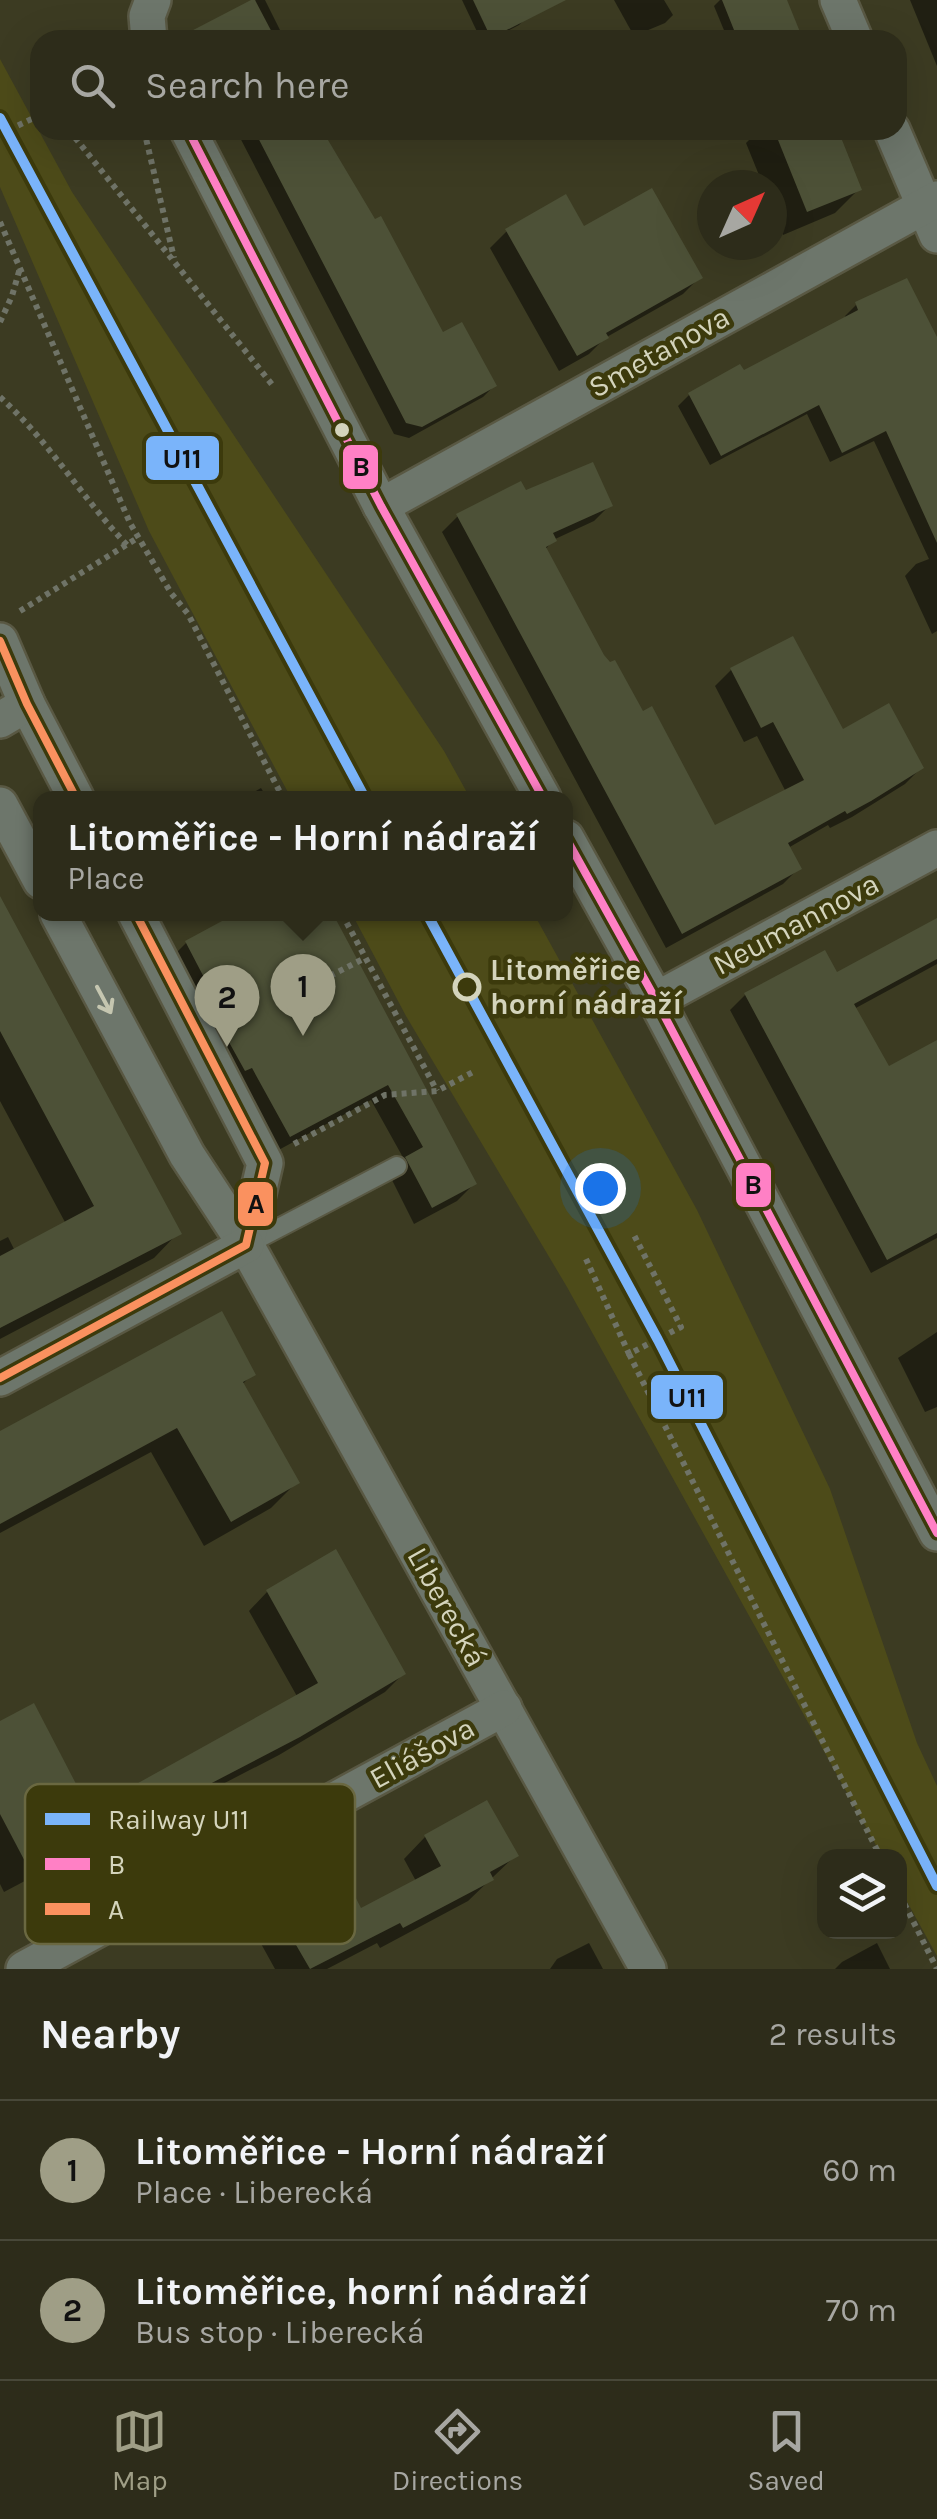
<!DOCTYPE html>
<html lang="en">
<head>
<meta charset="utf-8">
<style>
	:root { --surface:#2d2c1a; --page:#353423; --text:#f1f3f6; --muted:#a7a7a2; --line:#484839; --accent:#9f9e86 }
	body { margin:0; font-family:Karla,sans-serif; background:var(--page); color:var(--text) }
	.controls { position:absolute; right:30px; bottom:30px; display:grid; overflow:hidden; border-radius:20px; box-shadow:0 10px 40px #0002 }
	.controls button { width:90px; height:90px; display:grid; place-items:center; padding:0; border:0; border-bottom:2px solid var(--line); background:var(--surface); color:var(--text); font:50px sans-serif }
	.compass { position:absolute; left:697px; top:170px; width:90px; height:90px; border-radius:50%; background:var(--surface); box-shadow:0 10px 40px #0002; rotate:45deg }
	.you { position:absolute; left:600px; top:1188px; width:35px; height:35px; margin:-25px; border:8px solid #fff; border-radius:50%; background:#1a73e8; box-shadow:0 0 0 15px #1a73e833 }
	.badge { display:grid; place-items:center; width:65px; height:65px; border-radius:50%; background:var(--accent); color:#111; font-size:32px; font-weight:700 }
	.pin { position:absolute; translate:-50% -82px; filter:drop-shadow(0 2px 5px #0008) }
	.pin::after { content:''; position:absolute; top:52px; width:35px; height:30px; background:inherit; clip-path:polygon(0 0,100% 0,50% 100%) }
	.popup { position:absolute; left:33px; top:791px; width:540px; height:130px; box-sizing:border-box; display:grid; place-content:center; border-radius:20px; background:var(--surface); filter:drop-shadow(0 2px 8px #0005); font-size:32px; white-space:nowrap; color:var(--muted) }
	.popup b { font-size:38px; color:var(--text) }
	.popup::after { content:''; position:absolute; left:50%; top:100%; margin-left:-20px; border:20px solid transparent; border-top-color:var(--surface) }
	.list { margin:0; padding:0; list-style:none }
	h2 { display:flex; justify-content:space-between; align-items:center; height:130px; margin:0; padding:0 40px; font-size:42px }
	h2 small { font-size:32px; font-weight:400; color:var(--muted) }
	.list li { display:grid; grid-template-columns:65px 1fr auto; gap:30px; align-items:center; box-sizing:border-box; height:140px; padding:0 40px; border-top:2px solid var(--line) }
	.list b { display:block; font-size:38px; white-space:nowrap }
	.list p { margin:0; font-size:32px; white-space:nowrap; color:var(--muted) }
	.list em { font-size:32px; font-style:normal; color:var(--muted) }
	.icon { flex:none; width:55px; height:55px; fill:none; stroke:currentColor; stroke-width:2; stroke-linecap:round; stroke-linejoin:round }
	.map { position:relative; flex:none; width:937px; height:1969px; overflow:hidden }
	.search { position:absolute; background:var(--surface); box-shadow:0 10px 40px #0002; left:30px; right:30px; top:30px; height:110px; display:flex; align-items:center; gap:25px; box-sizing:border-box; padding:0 35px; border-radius:30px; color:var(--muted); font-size:38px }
	.sheet { height:410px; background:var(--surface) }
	nav { display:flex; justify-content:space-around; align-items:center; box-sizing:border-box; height:140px; border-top:2px solid var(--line); background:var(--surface); font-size:28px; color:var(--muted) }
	nav a { display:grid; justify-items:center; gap:5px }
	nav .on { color:var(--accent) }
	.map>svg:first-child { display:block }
	.built { fill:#4d4b19 }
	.shadow { fill:#0007 }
	.building { fill:#4d5137 }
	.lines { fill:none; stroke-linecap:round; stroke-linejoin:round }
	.lane-casing { stroke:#595843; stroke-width:22 }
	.street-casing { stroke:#595843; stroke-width:40 }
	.path { stroke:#6f7367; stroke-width:6; stroke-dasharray:5 5; stroke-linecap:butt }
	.lane { stroke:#6d766b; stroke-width:18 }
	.street { stroke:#6d766b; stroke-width:35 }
	.bus-1-casing { stroke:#3c3a0c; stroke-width:15 }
	.bus-2-casing { stroke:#3c3a0c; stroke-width:15 }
	.bus-1 { stroke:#ff80c5; stroke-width:8 }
	.bus-2 { stroke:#fa915f; stroke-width:8 }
	.rail-1-casing { stroke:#3c3a0c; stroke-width:18 }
	.rail-1 { stroke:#7ab4fa; stroke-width:10 }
	.oneway { stroke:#c5c6b0 }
	.bus-dot { fill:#d4d4bc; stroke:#3c3a0c; stroke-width:4 }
	.stop-dot { fill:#3c3a0c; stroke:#d4d4bc; stroke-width:5 }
	.labels { text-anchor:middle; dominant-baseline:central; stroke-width:9; stroke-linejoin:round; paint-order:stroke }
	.street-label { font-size:30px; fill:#d4d4bc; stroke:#3c3a0c }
	.stop-label { font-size:30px; font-weight:bold; fill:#d4d4bc; stroke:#3c3a0c; text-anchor:start }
	.key { fill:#3c3a0c; stroke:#6a6841; stroke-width:2.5 }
	.key-label { font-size:28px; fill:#d4d4bc }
	.line-badge { stroke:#3c3a0c; stroke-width:4 }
	.pale-badge-label { font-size:28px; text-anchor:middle; font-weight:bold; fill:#111 }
</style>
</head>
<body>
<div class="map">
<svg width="937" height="1969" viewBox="0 0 937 1969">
	<rect width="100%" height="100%" fill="#3c3b22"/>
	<g class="built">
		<polygon points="0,59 72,192 444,751 470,798 291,798 149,531 0,187"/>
		<polygon points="352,914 534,914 697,1210 830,1489 917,1743 937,1786 937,1956 900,1889 900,1856 882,1856 567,1287 406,1016"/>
	</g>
	<g class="shadow">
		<polygon points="256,0 265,0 285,40 190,40 201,29"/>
		<polygon points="462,0 519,0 527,17 519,25 490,40 481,40"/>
		<polygon points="614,0 664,0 673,15 665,23 634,36"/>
		<polygon points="720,0 784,0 796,29 780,40 728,40 714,6"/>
		<polygon points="910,0 937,0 937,66"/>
		<polygon points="236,130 319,130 442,335 494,386 483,397 409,438 394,434"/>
		<polygon points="759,130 835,130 859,189 835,213 783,235 772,208 772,185 763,185 746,143"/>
		<polygon points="583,229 700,277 683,294 605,338 589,354 559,371 490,248 507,231"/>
		<polygon points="856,305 937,342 937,631 932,634 905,576 916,564 929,559 874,441 830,462 807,414 710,465 678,406 689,395 743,374 847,319 845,316"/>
		<polygon points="525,494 610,505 594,521 553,540 545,550 601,657 714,828 786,792 757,736 744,742 715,686 731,670 792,639 842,732 921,768 905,784 852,817 830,828 828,825 788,848 799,868 783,884 666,948 442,532 458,516"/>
		<polygon points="261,788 267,798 244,798"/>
		<polygon points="0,899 178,1233 154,1258 0,1339 0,1241 8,1237 15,1251 66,1224 0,1101"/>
		<polygon points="240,914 329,914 474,1184 457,1201 414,1224 390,1176 405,1161 371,1100 273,1153 169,960 186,943"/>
		<polygon points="937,920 937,964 854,1009 888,1070 937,1043 937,1238 871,1273 730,1010 745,995 836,976"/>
		<polygon points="937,1332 937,1407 925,1412 898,1358"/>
		<polygon points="252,1374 242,1385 297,1482 271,1508 204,1546 151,1452 0,1533 0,1434"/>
		<polygon points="335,1552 403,1674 385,1692 279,1755 118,1838 105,1813 124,1794 298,1698 249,1611 267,1592"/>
		<polygon points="0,1724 98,1831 74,1855 4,1892 0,1884"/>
		<polygon points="425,1837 515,1856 468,1901 380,1948 377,1943 327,1969 275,1969 254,1931 275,1910 342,1877 360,1911 416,1881 404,1859"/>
		<polygon points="589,1943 603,1969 550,1969 557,1959"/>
		<polygon points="877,1943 890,1969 835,1969 842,1962"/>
	</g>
	<g class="building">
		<polygon points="251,0 255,0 276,40 174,40"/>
		<polygon points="473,0 566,0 491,38"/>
		<polygon points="722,0 787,0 800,32 778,40 738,40"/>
		<polygon points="254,130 322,130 375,219 381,216 443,332 462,322 497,386 422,427 406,423"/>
		<polygon points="774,130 838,130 862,190 807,212"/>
		<polygon points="652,188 703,278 606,333 609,338 577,356 505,229 566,194 584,226"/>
		<polygon points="907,278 937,337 937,543 886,431 842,453 819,405 721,456 688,393 740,364 744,370 858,310 855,302"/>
		<polygon points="593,462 613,506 553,533 557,541 546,547 604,655 610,662 615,660 643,711 652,706 715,825 804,780 773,722 761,728 730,668 793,636 843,729 889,703 924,768 871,801 847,814 845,811 788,843 802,869 682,934 456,514 521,481 526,490"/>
		<polygon points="0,896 182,1234 0,1328 0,1256 94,1206 0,1031"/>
		<polygon points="235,914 333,914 477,1184 432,1208 405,1157 423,1147 388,1085 290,1137 252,1068 245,1071 215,1017 222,1012 185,941"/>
		<polygon points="937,918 937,959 854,1004 889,1066 937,1040 937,1233 887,1260 744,993 825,950 837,972"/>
		<polygon points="222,1311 256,1375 243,1382 300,1483 231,1522 177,1428 0,1524 0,1431"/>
		<polygon points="336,1549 406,1674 300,1737 137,1822 122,1792 318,1683 266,1590"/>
		<polygon points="34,1703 101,1832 29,1869 0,1814 0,1721"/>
		<polygon points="487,1800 519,1856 490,1872 494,1880 403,1928 400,1923 310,1969 274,1907 343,1873 361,1908 441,1866 424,1835"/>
	</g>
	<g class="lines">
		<g class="lane-casing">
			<polyline id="lane" points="246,1245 397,1166"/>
		</g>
		<g class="street-casing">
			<g id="street">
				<polyline points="838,0 855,40"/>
				<polyline points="149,40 147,16 153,0"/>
				<polyline points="188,130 381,506 543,798"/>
				<polyline points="892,130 937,235"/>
				<polyline points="381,506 937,199"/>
				<polyline points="0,641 27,704 76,798"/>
				<polyline points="0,720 27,704"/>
				<polyline points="0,805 41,881"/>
				<polyline points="566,838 656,1000 937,1533"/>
				<polyline points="58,914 187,1155 246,1245 648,1969"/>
				<polyline points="136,914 265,1163 246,1245"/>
				<polyline points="656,1000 937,848"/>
				<polyline points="0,1378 246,1245"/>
				<polyline points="24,1969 504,1708"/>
			</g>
		</g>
		<g class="path">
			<polyline points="69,130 274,387"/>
			<polyline points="144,130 174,258"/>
			<polyline points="0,134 40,115"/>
			<polyline points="0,222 130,523 171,593 188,614 283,798"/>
			<polyline points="0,322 12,296 20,268"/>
			<path d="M 0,397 C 49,441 82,498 127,545"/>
			<polyline points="20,611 139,537"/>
			<polyline points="342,914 437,1091"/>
			<polyline points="330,976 365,958"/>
			<polyline points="294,1144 385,1095 437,1091 475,1071"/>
			<polyline points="586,1259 629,1354 681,1327 634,1235"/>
			<polyline points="629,1354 880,1856"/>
			<polyline points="900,1895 937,1969"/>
		</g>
		<use href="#lane" class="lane"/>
		<use href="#street" class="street"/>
		<g class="bus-1-casing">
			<g id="bus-1">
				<polyline points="188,130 381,506 543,798"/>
				<polyline points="566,838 656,1000 937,1533"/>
			</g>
		</g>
		<g class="bus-2-casing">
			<g id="bus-2">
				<polyline points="0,641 27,704 76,798"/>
				<polyline points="0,1378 246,1245 265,1163 136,914"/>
			</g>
		</g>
		<use href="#bus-1" class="bus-1"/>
		<use href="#bus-2" class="bus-2"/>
		<g class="rail-1-casing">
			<g id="rail-1">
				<polyline points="0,118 365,798"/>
				<polyline points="427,914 658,1340 937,1886"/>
			</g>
		</g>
		<use href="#rail-1" class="rail-1"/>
	</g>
	<defs><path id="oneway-shaft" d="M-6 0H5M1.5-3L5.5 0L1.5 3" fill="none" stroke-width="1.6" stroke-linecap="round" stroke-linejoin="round" transform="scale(2.5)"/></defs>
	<use class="oneway" href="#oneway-shaft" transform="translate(104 1000) rotate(62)"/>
	<circle class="bus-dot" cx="342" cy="430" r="9"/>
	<circle class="stop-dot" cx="467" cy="987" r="12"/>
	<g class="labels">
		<g class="street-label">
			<text transform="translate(659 352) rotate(-29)">Smetanova</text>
			<text transform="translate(796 924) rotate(-28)">Neumannova</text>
			<text transform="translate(447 1607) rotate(61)">Liberecká</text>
			<text transform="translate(422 1753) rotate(-29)">Eliášova</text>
		</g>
		<g class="stop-label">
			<text x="490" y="970">Litoměřice<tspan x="490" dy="34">horní nádraží</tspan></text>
		</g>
	</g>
	<rect x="25" y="1784" width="330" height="160" rx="15" class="key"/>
	<rect x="45" y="1813" width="45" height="12" fill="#7ab4fa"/>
	<rect x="45" y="1858" width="45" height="12" fill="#ff80c5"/>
	<rect x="45" y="1903" width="45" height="12" fill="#fa915f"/>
	<g class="key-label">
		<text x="108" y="1829">Railway U11</text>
		<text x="108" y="1874">B</text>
		<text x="108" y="1919">A</text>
	</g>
	<g class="line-badge">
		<rect x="144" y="434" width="77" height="48" rx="10" fill="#7ab4fa"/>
		<rect x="341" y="443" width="39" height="48" rx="10" fill="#ff80c5"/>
		<rect x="734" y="1161" width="39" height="48" rx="10" fill="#ff80c5"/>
		<rect x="236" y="1180" width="39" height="48" rx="10" fill="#fa915f"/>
		<rect x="649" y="1373" width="76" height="48" rx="10" fill="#7ab4fa"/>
	</g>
	<g class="pale-badge-label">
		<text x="182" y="468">U11</text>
		<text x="361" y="476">B</text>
		<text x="753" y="1194">B</text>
		<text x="256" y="1213">A</text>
		<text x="687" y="1407">U11</text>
	</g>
</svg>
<div class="controls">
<button><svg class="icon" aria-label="layers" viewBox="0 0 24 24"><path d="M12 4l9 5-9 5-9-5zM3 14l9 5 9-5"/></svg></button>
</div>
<svg class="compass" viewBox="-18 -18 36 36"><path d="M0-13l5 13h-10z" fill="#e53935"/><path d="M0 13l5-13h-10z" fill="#a7a7a2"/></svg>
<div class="you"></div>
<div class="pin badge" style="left:303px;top:1036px">1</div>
<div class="popup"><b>Litoměřice - Horní nádraží</b>Place</div>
<div class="pin badge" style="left:227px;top:1047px">2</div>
<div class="search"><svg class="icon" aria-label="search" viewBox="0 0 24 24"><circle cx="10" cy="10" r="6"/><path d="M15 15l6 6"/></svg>Search here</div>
</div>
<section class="sheet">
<h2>Nearby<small>2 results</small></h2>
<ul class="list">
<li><span class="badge">1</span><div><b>Litoměřice - Horní nádraží</b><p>Place · Liberecká</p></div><em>60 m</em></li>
<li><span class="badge">2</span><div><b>Litoměřice, horní nádraží</b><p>Bus stop · Liberecká</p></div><em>70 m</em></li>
</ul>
</section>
<nav>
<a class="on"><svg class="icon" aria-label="map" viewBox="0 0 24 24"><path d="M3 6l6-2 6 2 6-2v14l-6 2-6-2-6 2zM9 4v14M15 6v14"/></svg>Map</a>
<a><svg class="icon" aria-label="directions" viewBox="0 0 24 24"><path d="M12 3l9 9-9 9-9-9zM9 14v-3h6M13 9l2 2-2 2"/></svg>Directions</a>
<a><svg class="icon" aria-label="saved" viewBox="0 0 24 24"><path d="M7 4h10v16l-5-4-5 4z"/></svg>Saved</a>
</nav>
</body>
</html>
